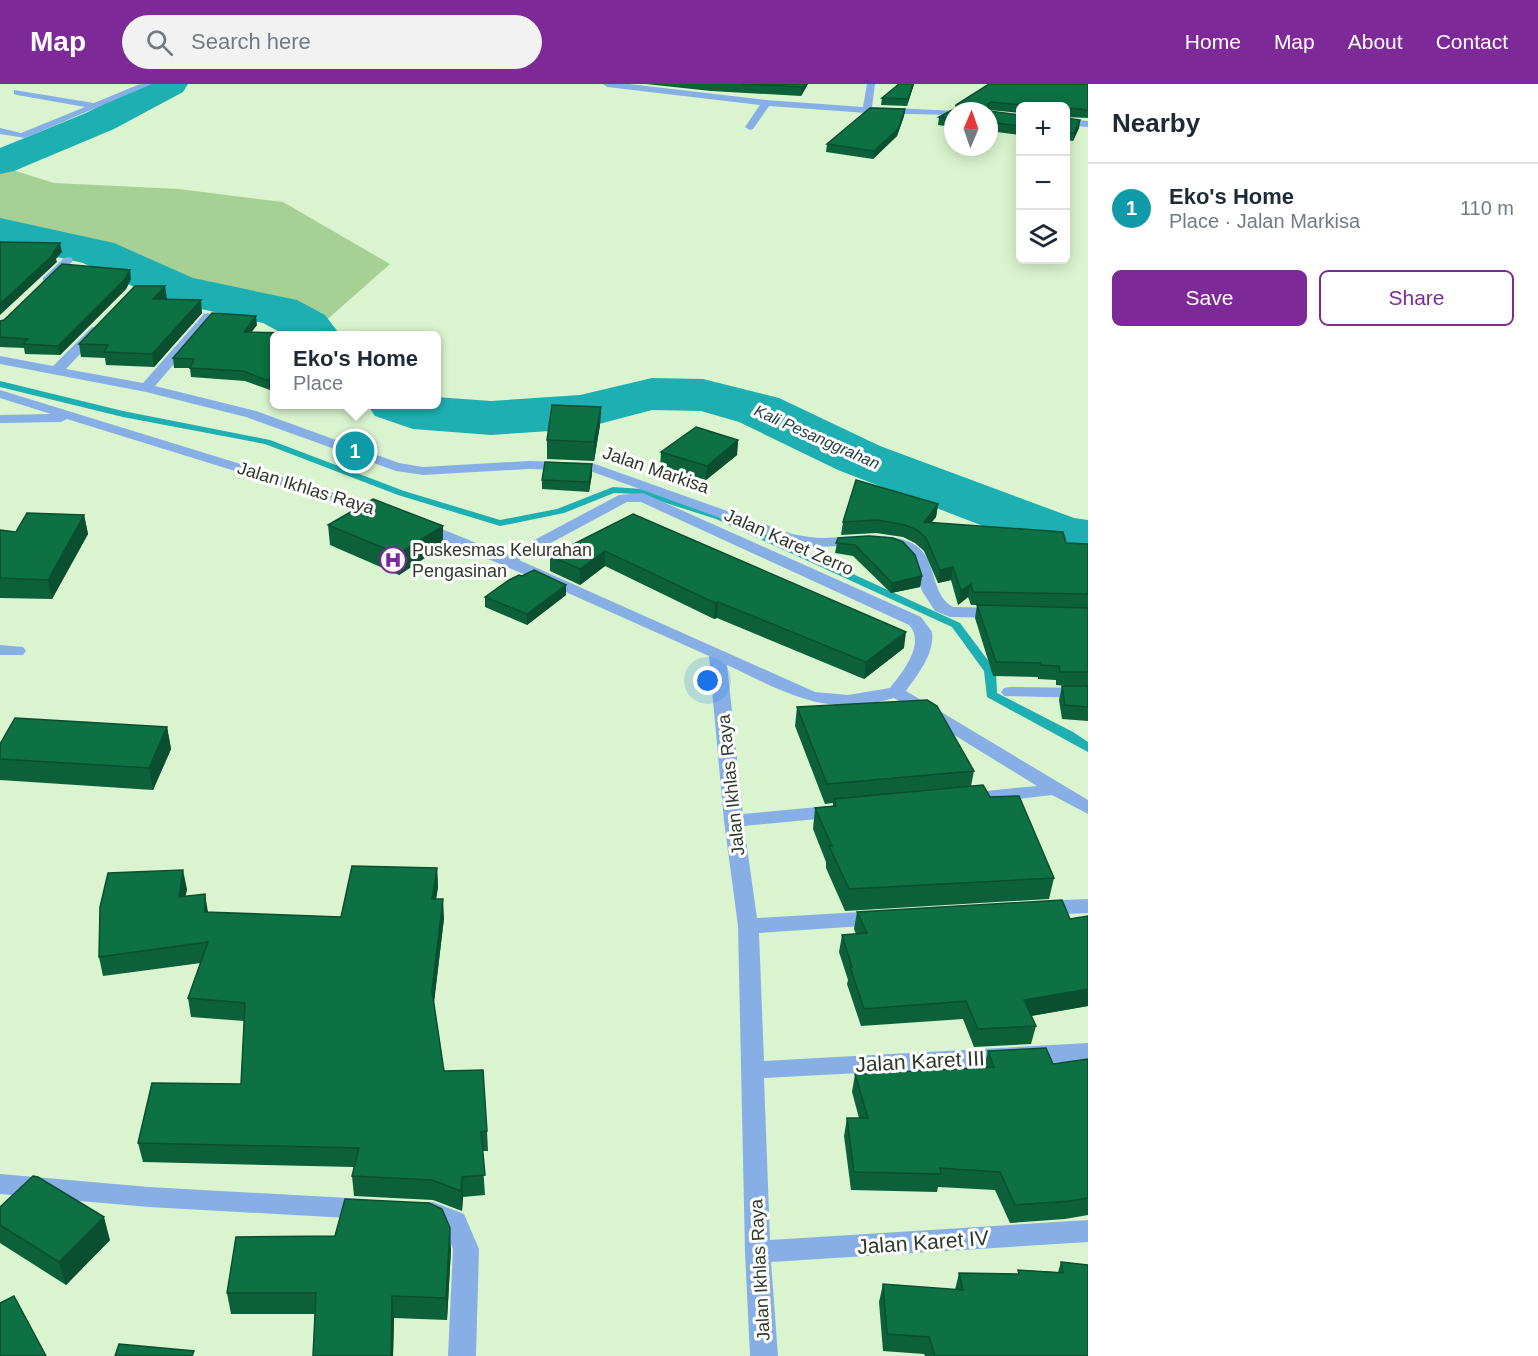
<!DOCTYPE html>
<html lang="en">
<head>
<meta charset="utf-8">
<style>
	:root { --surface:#fff; --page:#f2f2f3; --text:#1f2937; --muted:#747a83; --line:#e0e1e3; --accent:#7d2998 }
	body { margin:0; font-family:Helvetica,sans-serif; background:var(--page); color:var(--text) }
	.controls { position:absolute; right:18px; top:18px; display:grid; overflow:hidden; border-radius:9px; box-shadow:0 3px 15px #0003 }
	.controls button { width:54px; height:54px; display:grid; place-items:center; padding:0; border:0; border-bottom:2px solid var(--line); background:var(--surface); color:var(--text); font:30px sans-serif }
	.compass { position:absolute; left:944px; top:18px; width:54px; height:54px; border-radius:50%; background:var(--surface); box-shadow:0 3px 15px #0003; rotate:2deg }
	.you { position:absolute; left:708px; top:597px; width:21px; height:21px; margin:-15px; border:4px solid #fff; border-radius:50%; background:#1a73e8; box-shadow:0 0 0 9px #1a73e833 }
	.badge { display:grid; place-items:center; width:39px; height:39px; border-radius:50%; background:var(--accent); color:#fff; font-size:20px; font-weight:700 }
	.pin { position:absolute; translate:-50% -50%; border:3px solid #fff; box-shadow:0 2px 6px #0006 }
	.popup { position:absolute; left:270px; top:247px; width:171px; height:78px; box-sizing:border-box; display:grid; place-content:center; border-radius:9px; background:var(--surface); filter:drop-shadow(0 2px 4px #0005); font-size:20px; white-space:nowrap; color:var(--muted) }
	.popup b { font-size:22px; color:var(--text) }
	.popup::after { content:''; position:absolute; left:50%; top:100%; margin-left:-12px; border:12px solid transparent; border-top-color:var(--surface) }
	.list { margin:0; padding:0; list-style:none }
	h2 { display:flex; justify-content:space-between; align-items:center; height:78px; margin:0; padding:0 24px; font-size:26px }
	h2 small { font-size:20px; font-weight:400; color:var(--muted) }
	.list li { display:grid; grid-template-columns:39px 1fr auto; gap:18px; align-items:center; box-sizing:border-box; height:90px; padding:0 24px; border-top:2px solid var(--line) }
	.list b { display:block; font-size:22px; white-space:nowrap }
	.list p { margin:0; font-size:20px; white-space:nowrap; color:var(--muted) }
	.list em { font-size:20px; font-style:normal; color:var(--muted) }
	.actions { display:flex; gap:12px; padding:18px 24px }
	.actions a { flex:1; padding:14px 0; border:2px solid var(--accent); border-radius:9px; text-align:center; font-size:21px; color:var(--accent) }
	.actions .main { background:var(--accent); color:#fff }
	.icon { flex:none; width:33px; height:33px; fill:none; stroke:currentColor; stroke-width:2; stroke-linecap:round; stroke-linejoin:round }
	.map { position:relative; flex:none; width:1088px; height:1272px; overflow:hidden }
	header { display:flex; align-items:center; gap:36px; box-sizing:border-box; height:84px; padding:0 30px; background:var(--accent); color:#fff }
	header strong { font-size:28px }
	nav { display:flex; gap:33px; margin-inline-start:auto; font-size:21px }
	.search { width:420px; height:54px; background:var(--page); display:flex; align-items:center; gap:15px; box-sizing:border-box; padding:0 21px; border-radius:33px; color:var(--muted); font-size:22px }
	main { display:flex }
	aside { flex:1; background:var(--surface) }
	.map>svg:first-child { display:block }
	.green { fill:#a6d094 }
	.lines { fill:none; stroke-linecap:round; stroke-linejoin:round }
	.stream { fill:#1eafb2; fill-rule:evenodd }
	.river { fill:#1eafb2; fill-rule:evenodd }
	.street { fill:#87afe5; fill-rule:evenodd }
	.wall { fill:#0c613a }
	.shaded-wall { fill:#0a4f30 }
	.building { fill:#0e7144; stroke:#0a4f30; stroke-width:1.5 }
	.labels { text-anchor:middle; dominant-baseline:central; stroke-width:6; stroke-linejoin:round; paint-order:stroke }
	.far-water-label { font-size:16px; font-style:italic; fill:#254242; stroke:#fff }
	.street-label { font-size:18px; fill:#2e392a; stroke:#fff }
	.poi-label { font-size:18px; fill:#2e392a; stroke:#fff; text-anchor:start }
	.near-street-label { font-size:21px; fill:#2e392a; stroke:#fff }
</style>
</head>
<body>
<header>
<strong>Map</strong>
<div class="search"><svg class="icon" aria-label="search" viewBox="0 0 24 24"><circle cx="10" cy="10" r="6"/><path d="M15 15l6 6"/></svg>Search here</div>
<nav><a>Home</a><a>Map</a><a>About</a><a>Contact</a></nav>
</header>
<main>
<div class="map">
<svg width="1088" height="1272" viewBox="0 0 1088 1272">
	<rect width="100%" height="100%" fill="#daf4cf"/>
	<polygon class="green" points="0,82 54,99 179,105 283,118 390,180 313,248 284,223 187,211 74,162 0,147"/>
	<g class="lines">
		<polygon class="stream" points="0,297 123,327 270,356 404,407 500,436 557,425 613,403 642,405 724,431 960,539 996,587 997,609 1073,648 1088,658 1088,668 987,613 984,587 952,543 716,435 638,410 614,409 564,429 500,442 398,411 265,360 123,333 0,303"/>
		<g class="river">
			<polygon points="142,0 188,0 183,8 114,45 14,87 0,90 0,64 86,29"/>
			<polygon points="0,134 114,159 193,194 297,216 325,231 341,252 287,252 263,239 162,216 83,179 0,160"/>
			<polygon points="652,294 703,295 779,314 880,362 1074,434 1088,436 1088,474 1040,464 838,386 739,338 701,327 652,326 580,345 491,351 413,345 375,332 367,320 436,320 436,313 491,317 580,311"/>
		</g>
		<g class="street">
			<polygon points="140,0 152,0 25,54 0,50 0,44 21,49 85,23 17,11 14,10 14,6 94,19"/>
			<polygon points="603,0 629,0 766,16 863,23 867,0 875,0 872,23 957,27 953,27 953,31 867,29 769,22 753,45 750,46 745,43 760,21 607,3"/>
			<polygon points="1066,35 1088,37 1088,43 1066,41"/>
			<polygon points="68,173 72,174 72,178 51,198 43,198 43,194 64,174"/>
			<path d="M 208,229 L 212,230 L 212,236 L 155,302 L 256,327 L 399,379 L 423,383 L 529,377 L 592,379 L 792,450 C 803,452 813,454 824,454 C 851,453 903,444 923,468 C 936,485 933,512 953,523 L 1001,524 L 1009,529 L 1001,534 L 950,533 L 935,527 L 922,507 L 910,472 L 894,463 L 875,461 L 812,463 L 784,457 L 590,387 L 529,385 L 423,391 L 396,387 L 246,333 L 146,308 L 0,280 L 0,272 L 53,282 L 92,243 L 100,243 L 102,246 L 100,249 L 66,285 L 143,299 L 204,230 Z"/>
			<polygon points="0,306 390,426 393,429 390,432 380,432 67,335 61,338 0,339 0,331 51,330 0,314"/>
			<path d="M 643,409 L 921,533 L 932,548 C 935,569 918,590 906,607 L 1088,716 L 1088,730 L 1052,711 L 965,721 L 958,719 L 955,715 L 958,711 L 965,709 L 1037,702 L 894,614 C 825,634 787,609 727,581 L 743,730 L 839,721 L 846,723 L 849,727 L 846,731 L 839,733 L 744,742 L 757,834 L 878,827 L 885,829 L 888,834 L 885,839 L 878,841 L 759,849 L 764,977 L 1088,959 L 1088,977 L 764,994 L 770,1156 L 1088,1136 L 1088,1158 L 771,1178 L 778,1272 L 750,1272 L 745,1168 L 738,842 L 724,737 L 709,572 L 559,505 L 417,445 L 414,442 L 417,439 L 427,439 L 506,471 L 619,411 ZM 627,418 L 641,418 L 909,541 C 926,559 903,588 890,604 L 848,611 L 815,608 L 519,476 Z"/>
			<polygon points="0,561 23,563 26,567 23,571 0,571"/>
			<polygon points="1010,603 1088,604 1088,614 1004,612 1001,608 1004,604"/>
			<polygon points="1088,815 1088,829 1040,831 1033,829 1030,824 1033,819 1040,817"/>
			<polygon points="0,1090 149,1103 366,1115 375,1118 379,1125 375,1132 366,1135 149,1123 0,1110"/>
			<polygon points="424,1118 433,1118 464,1130 479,1165 476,1272 448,1272 453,1165 445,1145 415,1135 411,1128 415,1121"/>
		</g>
	</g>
	<g class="wall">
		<polygon points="646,0 808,0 801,12 711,7"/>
		<polygon points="914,0 907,22 881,21 882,14"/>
		<polygon points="1088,0 1088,34 1066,33 1066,34 1080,36 1079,44 1073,57 1065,56 1065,22 1020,22 1020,29 989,26 953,27 953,43 938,41 939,33 956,24"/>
		<polygon points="905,25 904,32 897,52 873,75 826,68 827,60"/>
		<polygon points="989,27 1020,31 1020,51 989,47"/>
		<polygon points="131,195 126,205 60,271 25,270 24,264 0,263 0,237"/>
		<polygon points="166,215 202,229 154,283 106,281 105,274 81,273 79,260"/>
		<polygon points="257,241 251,248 288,249 288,252 274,252 274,296 270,306 245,297 191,293 190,284 174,284 173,274"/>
		<polygon points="601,323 600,341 594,377 547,375 547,356"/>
		<polygon points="738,356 737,371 706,396 660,383 661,368"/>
		<polygon points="592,380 592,390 589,408 542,405 542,396"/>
		<polygon points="938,420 936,433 931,438 1066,459 1088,460 1088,637 1062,635 1059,616 1062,602 1066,602 1056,601 1056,596 1038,595 1038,593 993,592 975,534 977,521 971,521 968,513 958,521 951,496 938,499 924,467 915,459 903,453 876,449 841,451 843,438"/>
		<polygon points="633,430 904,564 864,595 717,534 714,535 605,482 580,501 550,487 550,472"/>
		<polygon points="84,431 88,450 52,515 0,514 0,446 16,448"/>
		<polygon points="328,441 443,442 443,462 399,491 330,461"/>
		<polygon points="838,454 922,492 920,503 891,509 853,472 835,469"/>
		<polygon points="566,511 527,541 485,523 485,513"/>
		<polygon points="797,623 974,687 971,702 990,713 1054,794 1049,815 845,827 826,784 826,778 813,745 815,724 833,722 833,719 825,720 795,642"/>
		<polygon points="167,643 171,665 153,706 0,696 0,660"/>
		<polygon points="437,784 438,803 436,815 444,834 434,919 444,987 487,1047 488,1067 482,1067 485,1111 463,1113 462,1127 433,1116 354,1112 352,1092 354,1083 143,1078 138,1059 241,1000 244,937 191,933 188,914 201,879 103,892 99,873 187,805 185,812 208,828 341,833"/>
		<polygon points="857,828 1088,922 1031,932 1036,942 1031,960 974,963 963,935 861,942 847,900 848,896 839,868 842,851 856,850 854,845"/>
		<polygon points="988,967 1053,980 1088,975 1088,1131 1065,1135 1010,1139 995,1106 938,1103 937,1108 851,1106 844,1052 847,1034 859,1034 852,1008 855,990 984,983"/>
		<polygon points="0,1123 110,1156 66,1201 0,1159"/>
		<polygon points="451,1165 447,1236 394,1234 393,1272 313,1272 315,1230 231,1230 227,1209"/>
		<polygon points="1061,1178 1088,1272 925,1272 924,1270 883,1267 879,1218 883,1200 955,1206 959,1189 1018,1190 1018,1186 1058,1188"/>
	</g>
	<g class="shaded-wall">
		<polygon points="804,0 808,0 801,12 802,3"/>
		<polygon points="913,0 914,0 907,22 908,15"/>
		<polygon points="905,25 904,32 897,52 873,75 874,67"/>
		<polygon points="1080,36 1079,44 1073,57 1074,49"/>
		<polygon points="60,159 62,168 56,175 57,178 0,231 0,220 53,169"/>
		<polygon points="130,186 131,195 126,205 60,271 58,262"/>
		<polygon points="165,202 167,215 155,227 153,215"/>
		<polygon points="201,216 202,229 154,283 152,270"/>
		<polygon points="256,232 257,241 245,257 244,248"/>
		<polygon points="274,285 274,296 270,306 269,297"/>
		<polygon points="601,323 600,341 594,377 594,358"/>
		<polygon points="738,356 737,371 706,396 707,382"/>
		<polygon points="592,380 592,390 589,408 589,398"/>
		<polygon points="938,420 936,433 922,451 924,438"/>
		<polygon points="84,431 88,450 52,515 48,496"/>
		<polygon points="443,442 443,462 399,491 398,470"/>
		<polygon points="605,467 605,482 580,501 580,485"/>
		<polygon points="953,483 951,496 938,499 940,486"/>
		<polygon points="922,492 920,503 891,509 892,499"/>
		<polygon points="971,500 968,513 958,521 961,507"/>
		<polygon points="566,501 566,511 527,541 527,530"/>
		<polygon points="718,518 717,534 714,535 715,519"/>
		<polygon points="906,548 904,564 864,595 866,578"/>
		<polygon points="167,643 171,665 153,706 149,684"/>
		<polygon points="437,784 438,803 433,834 432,815"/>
		<polygon points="183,786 187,805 182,832 179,813"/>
		<polygon points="205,810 208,828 205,828"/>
		<polygon points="443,815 444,834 433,926 432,907"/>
		<polygon points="1088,905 1088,922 1019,934 1024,916"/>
		<polygon points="462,1093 463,1113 462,1127 461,1107"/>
		<polygon points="104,1133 110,1156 66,1201 59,1178"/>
		<polygon points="450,1144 451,1165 447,1236 446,1214"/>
		<polygon points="392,1212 394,1234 393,1272 391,1272"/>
	</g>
	<g class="building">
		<polygon points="742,0 804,0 802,3"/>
		<polygon points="899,0 913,0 908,15 882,14"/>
		<polygon points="989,0 1088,0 1088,26 1068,24 1065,27 1065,22 1023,22 1022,21 991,18 988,20 989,27 953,27 953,34 939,33 956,24 956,21"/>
		<polygon points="870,24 905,25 898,45 874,67 827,60"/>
		<polygon points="989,27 1020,31 1020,42 989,38"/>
		<polygon points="1065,29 1066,34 1080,36 1074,49 1065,48"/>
		<polygon points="0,158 60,159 53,169 55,169 0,220"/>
		<polygon points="62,180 130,186 125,195 58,262 23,260 28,255 0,253 0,237 4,236"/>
		<polygon points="135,202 165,202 153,215 201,216 152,270 104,268 108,261 79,260"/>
		<polygon points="212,229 256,232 244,248 288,249 287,252 274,252 274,285 269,297 243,287 190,284 194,275 173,274"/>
		<polygon points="552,321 601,323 594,358 547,356"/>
		<polygon points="696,343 738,356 707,382 661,368"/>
		<polygon points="545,378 592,380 589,398 542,396"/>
		<polygon points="856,396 938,420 924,438 1063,448 1066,459 1088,460 1088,510 973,508 971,500 961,507 953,483 940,486 926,454 917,446 905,441 878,436 843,438"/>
		<polygon points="373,415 443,442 398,470 328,441"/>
		<polygon points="27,429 84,431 48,496 0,494 0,446 16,448"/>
		<polygon points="633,430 906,548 866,578 718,518 715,519 605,467 580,485 550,472"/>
		<polygon points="869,452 893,454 903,458 915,471 922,492 892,499 855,461 836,459 838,454"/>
		<polygon points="534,486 566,501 527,530 485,513 509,496 519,491 522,492"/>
		<polygon points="977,521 1088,524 1088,588 1060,588 1059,582 1041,581 1041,579 996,578"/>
		<polygon points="1062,602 1088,602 1088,623 1065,621"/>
		<polygon points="927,616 937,622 974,687 827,700 797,623"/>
		<polygon points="15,634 167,643 149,684 0,675 0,660"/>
		<polygon points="983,701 990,713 1019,712 1054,794 849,805 829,762 832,762 815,724 836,722 834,715"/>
		<polygon points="352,782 437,784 432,815 443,815 432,907 444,987 483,986 487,1047 481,1048 485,1091 462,1093 461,1107 432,1096 352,1092 359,1064 138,1059 152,999 241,1000 245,919 188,914 208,858 99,873 100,823 108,789 183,786 179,813 205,810 205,828 341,833"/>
		<polygon points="1062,816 1070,835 1088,832 1088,905 1024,916 1036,942 978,945 966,917 864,925 850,883 852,883 842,851 867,849 857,828"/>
		<polygon points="1046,964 1053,980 1088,975 1088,1114 1070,1117 1015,1121 1000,1088 940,1084 941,1090 854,1088 847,1034 868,1034 855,990 994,983 988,967"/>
		<polygon points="33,1092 38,1093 104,1133 59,1178 0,1141 0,1123"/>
		<polygon points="345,1115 429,1119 442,1125 450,1144 446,1214 392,1212 391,1272 313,1272 316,1209 227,1209 236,1153 335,1152"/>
		<polygon points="1061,1178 1088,1181 1088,1272 935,1272 929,1253 887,1250 883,1200 963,1206 959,1189 1019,1190 1018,1186 1063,1189"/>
		<polygon points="14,1212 46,1272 0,1272 0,1219"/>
		<polygon points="119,1260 194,1267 192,1272 115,1272"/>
	</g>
	<defs>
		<g id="hospital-ring" transform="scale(1.35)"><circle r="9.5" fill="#fff" stroke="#7d2998" stroke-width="1.5"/><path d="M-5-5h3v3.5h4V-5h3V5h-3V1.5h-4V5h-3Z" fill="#7d2998"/></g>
	</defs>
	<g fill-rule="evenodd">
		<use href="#hospital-ring" x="393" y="476"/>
	</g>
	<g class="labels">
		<g class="far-water-label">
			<text transform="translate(817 353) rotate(24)">Kali Pesanggrahan</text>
		</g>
		<g class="street-label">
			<text transform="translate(656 386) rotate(19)">Jalan Markisa</text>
			<text transform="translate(306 404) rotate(17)">Jalan Ikhlas Raya</text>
			<text transform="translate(789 458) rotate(24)">Jalan Karet Zerro</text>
			<text transform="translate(731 701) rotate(-96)">Jalan Ikhlas Raya</text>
			<text transform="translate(760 1186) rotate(-93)">Jalan Ikhlas Raya</text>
		</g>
		<g class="poi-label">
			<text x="412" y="466">Puskesmas Kelurahan<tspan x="412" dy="21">Pengasinan</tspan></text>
		</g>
		<g class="near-street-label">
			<text transform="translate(920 977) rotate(-3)">Jalan Karet III</text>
			<text transform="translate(923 1158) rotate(-4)">Jalan Karet IV</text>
		</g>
	</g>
</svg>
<div class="controls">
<button>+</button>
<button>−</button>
<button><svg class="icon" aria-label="layers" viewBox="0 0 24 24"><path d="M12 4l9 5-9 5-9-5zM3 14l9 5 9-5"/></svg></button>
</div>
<svg class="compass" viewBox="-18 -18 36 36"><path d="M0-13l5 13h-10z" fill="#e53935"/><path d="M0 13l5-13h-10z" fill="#747a83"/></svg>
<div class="you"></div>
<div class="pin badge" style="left:355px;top:367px;background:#0f9aa8">1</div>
<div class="popup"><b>Eko's Home</b>Place</div>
</div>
<aside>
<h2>Nearby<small></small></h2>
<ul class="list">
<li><span class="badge" style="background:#0f9aa8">1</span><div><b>Eko's Home</b><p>Place · Jalan Markisa</p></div><em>110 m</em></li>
</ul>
<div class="actions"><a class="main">Save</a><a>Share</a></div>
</aside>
</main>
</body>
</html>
